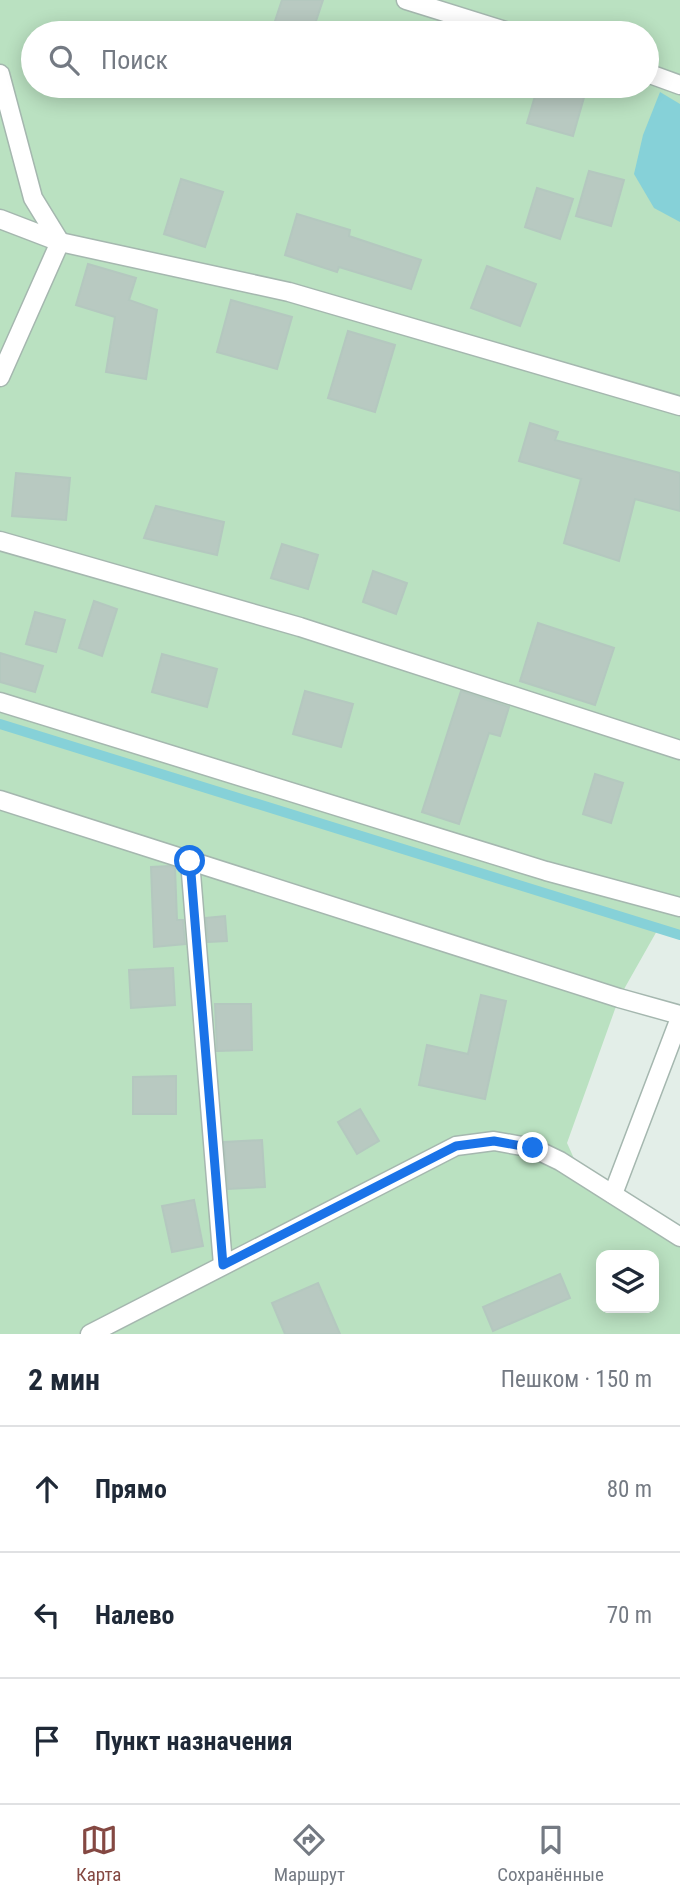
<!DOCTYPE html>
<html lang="ru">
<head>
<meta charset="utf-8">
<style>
	:root { --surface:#fff; --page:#f6f6f7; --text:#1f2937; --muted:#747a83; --line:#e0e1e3; --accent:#844842 }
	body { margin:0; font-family:"Roboto Condensed",sans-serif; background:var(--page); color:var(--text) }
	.controls { position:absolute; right:21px; bottom:21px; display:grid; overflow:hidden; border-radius:14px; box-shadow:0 4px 18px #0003 }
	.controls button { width:63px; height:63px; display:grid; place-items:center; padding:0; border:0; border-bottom:2px solid var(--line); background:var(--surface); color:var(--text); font:35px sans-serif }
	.stop { position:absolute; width:21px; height:21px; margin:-16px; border:5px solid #1a73e8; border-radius:50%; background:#fff }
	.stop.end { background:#1a73e8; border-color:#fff; box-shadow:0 2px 7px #0008 }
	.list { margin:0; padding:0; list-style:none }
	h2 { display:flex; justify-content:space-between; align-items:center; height:91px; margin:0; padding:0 28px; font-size:30px }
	h2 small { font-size:23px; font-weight:400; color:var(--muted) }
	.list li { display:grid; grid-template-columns:46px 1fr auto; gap:21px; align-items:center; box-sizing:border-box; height:126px; padding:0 28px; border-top:2px solid var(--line) }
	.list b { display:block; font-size:26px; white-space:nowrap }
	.list em { font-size:23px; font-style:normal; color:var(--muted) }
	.icon { flex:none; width:38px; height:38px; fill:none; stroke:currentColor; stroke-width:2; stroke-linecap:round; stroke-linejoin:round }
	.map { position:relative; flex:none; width:680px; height:1334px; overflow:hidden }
	.search { position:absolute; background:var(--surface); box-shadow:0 4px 18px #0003; left:21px; right:21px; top:21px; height:77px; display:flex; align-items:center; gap:18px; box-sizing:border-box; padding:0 24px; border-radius:38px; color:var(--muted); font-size:26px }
	.sheet { height:469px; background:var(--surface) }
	nav { display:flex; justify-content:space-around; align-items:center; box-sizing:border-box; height:98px; border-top:2px solid var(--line); background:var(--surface); font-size:19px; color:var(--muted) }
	nav a { display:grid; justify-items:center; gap:4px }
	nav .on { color:var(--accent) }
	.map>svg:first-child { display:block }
	.green { fill:#bae1c1; fill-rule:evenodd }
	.water { fill:#86d1d8 }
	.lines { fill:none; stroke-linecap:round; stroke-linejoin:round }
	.stream { stroke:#86d1d8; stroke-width:10 }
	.building { fill:#b8c9c1; stroke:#b4c8bf; stroke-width:2 }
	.service-casing { stroke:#a5b7af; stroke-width:21 }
	.service { stroke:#fff; stroke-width:18 }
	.route { stroke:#1a73e8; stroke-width:9 }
</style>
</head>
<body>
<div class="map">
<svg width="680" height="1334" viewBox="0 0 680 1334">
	<rect width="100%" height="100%" fill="#e3eee8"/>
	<path class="green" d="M 0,0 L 680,0 L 680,935 L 658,929 L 619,998 L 567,1143 L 581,1174 L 680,1237 L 680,1334 L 0,1334 ZM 33,33 L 647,33 L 647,86 L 33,86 ZM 601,1255 L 654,1255 L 654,1308 L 601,1308 Z"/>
	<polygon class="water" points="660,92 680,104 680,222 654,208 634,174 643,135"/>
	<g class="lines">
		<polyline class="stream" points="0,724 680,935"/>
	</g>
	<g class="building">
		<polygon points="282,0 323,0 312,33 271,33"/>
		<polygon points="538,86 555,86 585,94 573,136 527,123"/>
		<polygon points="589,171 624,180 611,226 576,216"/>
		<polygon points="181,179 223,192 205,247 164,234"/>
		<polygon points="537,188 573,199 560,239 525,227"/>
		<polygon points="297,214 350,230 349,236 421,260 411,289 339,267 337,272 285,255"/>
		<polygon points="88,264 136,278 129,300 157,310 146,379 106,372 115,317 76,305"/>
		<polygon points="487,266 536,284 520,326 471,308"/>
		<polygon points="231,300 292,317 277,369 217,352"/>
		<polygon points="348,331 395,345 375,412 328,398"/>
		<polygon points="530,423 558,432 555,440 680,473 680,511 635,499 619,561 564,543 581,479 519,461"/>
		<polygon points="16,473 70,478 66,520 12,516"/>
		<polygon points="156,506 224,522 217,555 144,538"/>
		<polygon points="282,544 318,555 308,589 271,578"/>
		<polygon points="373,571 407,583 396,614 363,602"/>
		<polygon points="94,601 117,609 102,656 79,648"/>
		<polygon points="35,612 65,620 56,652 26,644"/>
		<polygon points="538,623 614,648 595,705 520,681"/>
		<polygon points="0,653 43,666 35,692 0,682"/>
		<polygon points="162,654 217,669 207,707 152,692"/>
		<polygon points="305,691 353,704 341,747 293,734"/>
		<polygon points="461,691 509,707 500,736 489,733 459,824 422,812"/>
		<polygon points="595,774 623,783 611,823 583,814"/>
		<polygon points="170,866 175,868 177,920 183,920 185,944 154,947 151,867"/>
		<polygon points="225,916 227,941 208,942 206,918"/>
		<polygon points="173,968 175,1005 131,1008 129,970"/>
		<polygon points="481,995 506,1001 485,1099 419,1085 427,1045 468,1054"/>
		<polygon points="215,1004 251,1004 252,1050 217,1051"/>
		<polygon points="176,1076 176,1114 133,1114 133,1077"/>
		<polygon points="360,1109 379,1141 357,1154 338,1122"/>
		<polygon points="262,1140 265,1187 228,1189 224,1142"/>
		<polygon points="194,1200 203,1246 172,1252 162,1206"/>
		<polygon points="560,1274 570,1298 493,1331 483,1307"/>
		<polygon points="318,1283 340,1334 285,1334 272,1303"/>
	</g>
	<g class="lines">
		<g class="service-casing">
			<g id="service">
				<polyline points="406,0 512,33"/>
				<polyline points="647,73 680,85"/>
				<polyline points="0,74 33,198 60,242"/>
				<polyline points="0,219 60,242 289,292 680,406"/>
				<polyline points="0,377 60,242"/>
				<polyline points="0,541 300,627 680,750"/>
				<polyline points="0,702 546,871 680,907"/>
				<polyline points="0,800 619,998 680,1015"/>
				<polyline points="190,861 223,1265"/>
				<polyline points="613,1194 680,1018"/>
				<polyline points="90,1334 456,1146 494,1141 533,1148 560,1161 680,1237"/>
			</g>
		</g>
		<use href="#service" class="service"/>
	</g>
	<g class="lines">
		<polyline class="route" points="190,861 223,1265 456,1146 494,1141 533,1148"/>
	</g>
</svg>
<div class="controls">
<button><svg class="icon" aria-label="layers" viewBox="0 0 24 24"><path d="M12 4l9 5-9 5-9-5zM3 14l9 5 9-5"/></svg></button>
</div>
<div class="stop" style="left:190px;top:861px"></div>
<div class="stop end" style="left:533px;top:1148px"></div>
<div class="search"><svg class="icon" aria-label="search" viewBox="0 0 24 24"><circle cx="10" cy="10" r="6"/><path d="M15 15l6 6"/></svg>Поиск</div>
</div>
<section class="sheet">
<h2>2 мин<small>Пешком · 150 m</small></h2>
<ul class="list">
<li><svg class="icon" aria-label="ahead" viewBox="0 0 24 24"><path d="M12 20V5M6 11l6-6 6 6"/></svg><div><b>Прямо</b></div><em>80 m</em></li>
<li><svg class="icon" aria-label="left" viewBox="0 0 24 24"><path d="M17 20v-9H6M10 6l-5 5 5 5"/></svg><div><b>Налево</b></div><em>70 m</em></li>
<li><svg class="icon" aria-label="arrive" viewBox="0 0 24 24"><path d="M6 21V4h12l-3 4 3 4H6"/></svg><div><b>Пункт назначения</b></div></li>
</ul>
</section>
<nav>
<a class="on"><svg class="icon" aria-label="map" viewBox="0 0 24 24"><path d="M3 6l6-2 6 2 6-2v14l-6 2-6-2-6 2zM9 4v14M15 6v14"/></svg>Карта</a>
<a><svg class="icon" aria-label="directions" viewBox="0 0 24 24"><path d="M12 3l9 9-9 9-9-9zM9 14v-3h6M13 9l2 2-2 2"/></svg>Маршрут</a>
<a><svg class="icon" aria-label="saved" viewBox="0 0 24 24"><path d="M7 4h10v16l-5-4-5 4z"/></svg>Сохранённые</a>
</nav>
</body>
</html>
